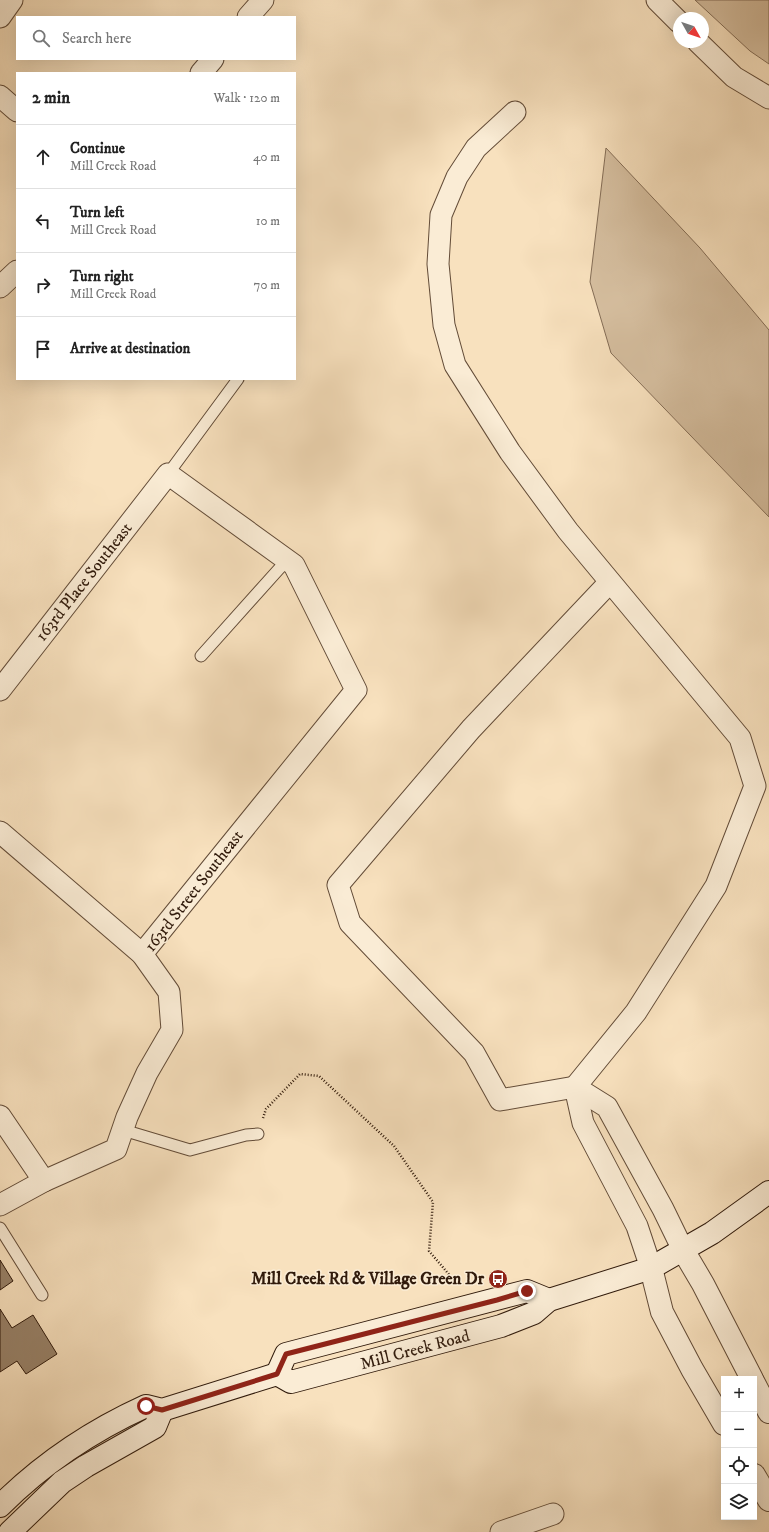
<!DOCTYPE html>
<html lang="en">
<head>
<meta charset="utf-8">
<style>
	:root { --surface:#fff; --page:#f6f6f6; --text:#222; --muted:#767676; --line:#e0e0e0 }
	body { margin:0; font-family:"IM FELL DW Pica",serif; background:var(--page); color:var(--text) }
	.controls { position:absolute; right:12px; bottom:12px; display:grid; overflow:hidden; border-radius:0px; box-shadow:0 4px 16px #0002 }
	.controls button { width:36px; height:36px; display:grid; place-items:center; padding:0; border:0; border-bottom:1px solid var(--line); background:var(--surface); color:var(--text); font:20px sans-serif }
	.compass { position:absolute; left:673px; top:12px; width:36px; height:36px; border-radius:50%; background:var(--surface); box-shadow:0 4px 16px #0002; rotate:130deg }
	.stop { position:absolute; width:12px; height:12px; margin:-9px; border:3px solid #8f2418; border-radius:50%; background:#fff }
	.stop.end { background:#8f2418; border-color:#fff; box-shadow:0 1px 4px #0008 }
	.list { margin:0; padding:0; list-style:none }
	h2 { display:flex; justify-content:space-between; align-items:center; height:52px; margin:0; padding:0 16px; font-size:17px }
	h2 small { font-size:13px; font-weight:400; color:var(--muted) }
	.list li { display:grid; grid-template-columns:26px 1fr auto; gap:12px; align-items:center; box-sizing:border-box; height:64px; padding:0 16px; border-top:1px solid var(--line) }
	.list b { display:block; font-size:15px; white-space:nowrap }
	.list p { margin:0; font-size:13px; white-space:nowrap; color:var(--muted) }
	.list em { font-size:13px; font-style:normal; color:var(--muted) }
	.icon { flex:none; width:22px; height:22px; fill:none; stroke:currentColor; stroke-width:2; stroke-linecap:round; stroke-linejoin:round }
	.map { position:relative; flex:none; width:769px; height:1532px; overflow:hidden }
	.search { position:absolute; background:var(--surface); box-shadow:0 4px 16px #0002; left:16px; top:16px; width:280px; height:44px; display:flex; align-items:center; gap:10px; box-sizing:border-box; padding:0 14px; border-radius:0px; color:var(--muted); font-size:15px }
	.panel { position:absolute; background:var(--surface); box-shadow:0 4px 16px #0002; left:16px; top:72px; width:280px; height:308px; border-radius:0px }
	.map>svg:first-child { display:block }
	.green { fill:#d6bfa0; stroke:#846d56 }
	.building { fill:#988269; stroke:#311b0c }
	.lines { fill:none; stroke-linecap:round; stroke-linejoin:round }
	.service-casing { stroke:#634c38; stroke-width:13 }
	.minor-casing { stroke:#634c38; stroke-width:23 }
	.tertiary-casing { stroke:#634c38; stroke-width:24 }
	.secondary-casing { stroke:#311b0c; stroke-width:24 }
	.path { stroke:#311b0c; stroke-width:2.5; stroke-dasharray:1 2; stroke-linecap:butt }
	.service { stroke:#faecd5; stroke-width:11 }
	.minor { stroke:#faecd5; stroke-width:21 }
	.tertiary { stroke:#faecd5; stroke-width:22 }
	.secondary { stroke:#faecd5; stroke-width:22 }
	.route { stroke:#8f2418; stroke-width:5 }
	.labels { text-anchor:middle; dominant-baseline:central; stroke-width:3; stroke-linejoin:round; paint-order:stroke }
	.street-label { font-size:17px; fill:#311b0c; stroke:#faecd5 }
	.poi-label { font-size:17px; font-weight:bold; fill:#311b0c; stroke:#faecd5; text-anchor:end }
</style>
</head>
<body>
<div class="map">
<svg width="769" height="1532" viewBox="0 0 769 1532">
	<rect width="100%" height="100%" fill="#f8e1be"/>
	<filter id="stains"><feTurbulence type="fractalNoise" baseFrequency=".005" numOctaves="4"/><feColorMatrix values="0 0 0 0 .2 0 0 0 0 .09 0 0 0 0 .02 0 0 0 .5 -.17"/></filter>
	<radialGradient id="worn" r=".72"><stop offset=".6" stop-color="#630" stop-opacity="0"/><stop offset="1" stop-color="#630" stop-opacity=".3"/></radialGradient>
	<g class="green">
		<polygon points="695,0 769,0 769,64 750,51"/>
		<polygon points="606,148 700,248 769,330 769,517 611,353 590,282"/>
	</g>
	<g class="building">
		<polygon points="0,1260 13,1281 0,1290"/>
		<polygon points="0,1309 12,1328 33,1315 57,1354 26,1374 17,1361 0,1372"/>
	</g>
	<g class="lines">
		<g class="service-casing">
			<g id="service">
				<polyline points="168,474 238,379"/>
				<polyline points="201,656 287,560"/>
				<polyline points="123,1130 190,1150 246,1135 258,1134"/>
				<polyline points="0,1228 42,1295"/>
			</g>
		</g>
		<g class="minor-casing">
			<g id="minor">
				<polyline points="657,0 679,22"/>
				<polyline points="0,17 12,0"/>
				<polyline points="248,17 263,0"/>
				<polyline points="698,42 734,77 769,98"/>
				<polyline points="201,73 213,59"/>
				<polyline points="0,96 17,111"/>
				<polyline points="515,112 476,148 457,177 441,215 438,264 444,325 455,365 510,452 568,531 740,738 755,786 716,886 636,1012 575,1087"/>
				<polyline points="0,287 17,271"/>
				<polyline points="609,583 471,729 338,885 350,923 474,1053 500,1100 575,1087 607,1107 663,1209 683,1250"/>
				<polyline points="0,690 168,474 294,565 356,690 142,954 169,992 172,1030 147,1073 127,1117 116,1149 44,1181 0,1205"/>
				<polyline points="0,832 142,954"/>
				<polyline points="575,1087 583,1123 637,1226 651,1268"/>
				<polyline points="0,1116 44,1181"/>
				<polyline points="501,1532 553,1514"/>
			</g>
		</g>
		<g class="tertiary-casing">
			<g id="tertiary">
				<polyline points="683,1250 703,1284 752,1379"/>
				<polyline points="651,1268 662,1312 692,1369 724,1424"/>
				<polyline points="754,1383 769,1412"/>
				<polyline points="754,1475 769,1500"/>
			</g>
		</g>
		<g class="secondary-casing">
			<g id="secondary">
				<polyline points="277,1374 286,1354 527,1291 549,1300"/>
				<path d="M 0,1506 C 43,1463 91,1431 146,1406 L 162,1410 L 277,1374 L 291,1382 L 501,1326 L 534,1313 L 549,1300 L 651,1268 L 712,1233 L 769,1192"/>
				<polyline points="10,1532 62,1482 86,1466 155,1427 162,1410"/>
			</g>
		</g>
		<polyline class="path" points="263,1118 266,1109 300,1074 319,1076 394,1146 433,1202 429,1251 458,1285"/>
		<use href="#service" class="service"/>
		<use href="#minor" class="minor"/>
		<use href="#tertiary" class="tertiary"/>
		<use href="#secondary" class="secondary"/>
	</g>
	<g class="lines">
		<polyline class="route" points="146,1406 162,1410 277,1374 286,1354 497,1300 527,1291"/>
	</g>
	<defs>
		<g id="bus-disc" transform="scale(1)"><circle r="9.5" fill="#8f2418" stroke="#faecd5"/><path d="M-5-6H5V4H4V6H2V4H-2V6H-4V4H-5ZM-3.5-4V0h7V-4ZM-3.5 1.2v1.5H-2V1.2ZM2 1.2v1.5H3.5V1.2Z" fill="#fff"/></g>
	</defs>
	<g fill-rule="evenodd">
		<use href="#bus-disc" x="498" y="1279"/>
	</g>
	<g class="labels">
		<g class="street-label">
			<text transform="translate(84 582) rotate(-52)">163rd Place Southeast</text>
			<text transform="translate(194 891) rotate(-52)">163rd Street Southeast</text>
			<text transform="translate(415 1350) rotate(-15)">Mill Creek Road</text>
		</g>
		<g class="poi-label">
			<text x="484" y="1279">Mill Creek Rd &amp; Village Green Dr</text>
		</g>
	</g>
	<rect width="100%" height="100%" filter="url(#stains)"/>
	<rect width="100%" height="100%" fill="url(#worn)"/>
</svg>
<div class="controls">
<button>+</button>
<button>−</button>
<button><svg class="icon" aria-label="locate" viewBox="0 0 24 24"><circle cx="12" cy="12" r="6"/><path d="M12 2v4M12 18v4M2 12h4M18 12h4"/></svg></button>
<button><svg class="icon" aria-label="layers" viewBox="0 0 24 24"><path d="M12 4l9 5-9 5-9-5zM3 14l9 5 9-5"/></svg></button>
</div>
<svg class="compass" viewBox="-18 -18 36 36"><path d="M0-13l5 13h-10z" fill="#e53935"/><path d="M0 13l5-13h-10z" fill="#767676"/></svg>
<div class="stop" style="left:146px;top:1406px"></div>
<div class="stop end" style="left:527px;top:1291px"></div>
<div class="search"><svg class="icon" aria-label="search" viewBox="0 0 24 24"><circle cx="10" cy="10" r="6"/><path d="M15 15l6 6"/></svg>Search here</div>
<section class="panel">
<h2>2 min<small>Walk · 120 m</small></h2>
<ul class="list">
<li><svg class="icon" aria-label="ahead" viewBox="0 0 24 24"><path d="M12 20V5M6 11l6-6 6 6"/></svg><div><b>Continue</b><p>Mill Creek Road</p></div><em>40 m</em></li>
<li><svg class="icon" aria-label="left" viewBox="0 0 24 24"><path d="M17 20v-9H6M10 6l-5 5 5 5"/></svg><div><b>Turn left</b><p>Mill Creek Road</p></div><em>10 m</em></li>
<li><svg class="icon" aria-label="right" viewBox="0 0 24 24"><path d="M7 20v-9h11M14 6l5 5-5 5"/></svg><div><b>Turn right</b><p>Mill Creek Road</p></div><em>70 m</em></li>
<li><svg class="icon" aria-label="arrive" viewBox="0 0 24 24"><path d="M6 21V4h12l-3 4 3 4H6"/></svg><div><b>Arrive at destination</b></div></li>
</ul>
</section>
</div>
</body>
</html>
